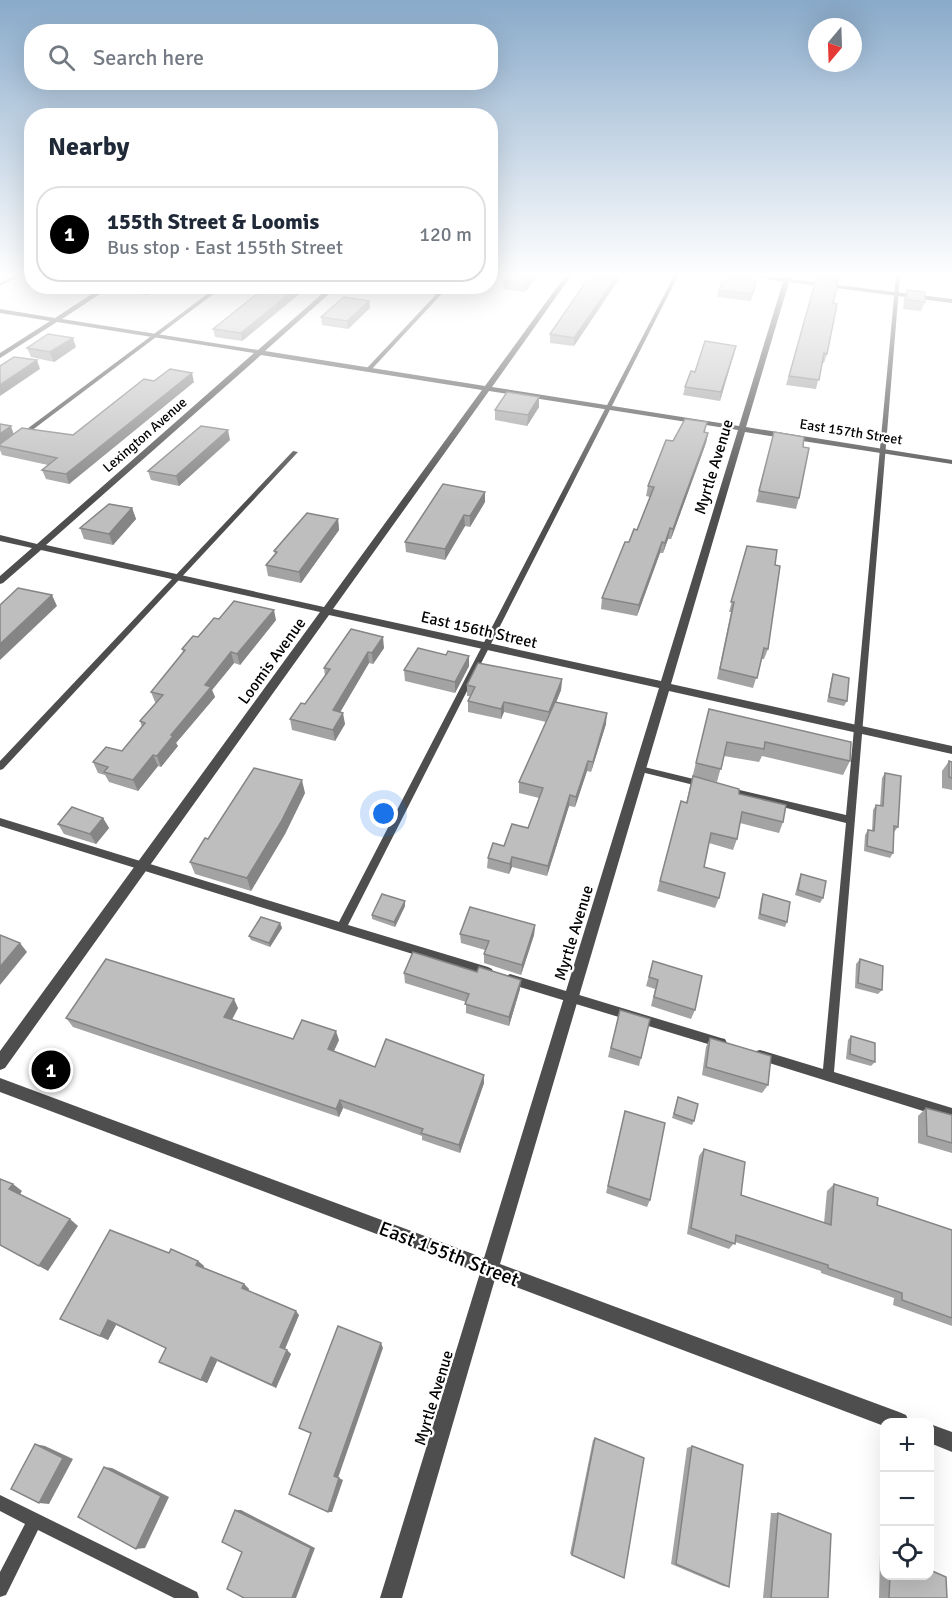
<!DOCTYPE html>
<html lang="en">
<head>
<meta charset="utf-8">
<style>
	:root { --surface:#fff; --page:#f2f2f3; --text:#1f2937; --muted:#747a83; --line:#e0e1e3; --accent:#000 }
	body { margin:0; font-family:Signika,sans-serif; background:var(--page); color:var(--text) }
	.controls { position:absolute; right:18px; bottom:18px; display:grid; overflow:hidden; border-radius:12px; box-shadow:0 6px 24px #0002 }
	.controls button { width:54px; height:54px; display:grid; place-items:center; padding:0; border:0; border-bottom:2px solid var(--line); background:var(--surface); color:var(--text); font:30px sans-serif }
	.compass { position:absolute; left:808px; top:18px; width:54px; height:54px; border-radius:50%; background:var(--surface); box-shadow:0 6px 24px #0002; rotate:199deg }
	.you { position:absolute; left:384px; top:814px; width:21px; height:21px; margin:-15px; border:4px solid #fff; border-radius:50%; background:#1a73e8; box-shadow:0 0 0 9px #1a73e833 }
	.badge { display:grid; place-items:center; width:39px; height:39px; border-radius:50%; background:var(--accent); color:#fff; font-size:20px; font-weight:700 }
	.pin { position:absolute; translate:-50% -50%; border:3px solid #fff; box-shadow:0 2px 6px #0006 }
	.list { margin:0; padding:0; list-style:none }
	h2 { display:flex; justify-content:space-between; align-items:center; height:78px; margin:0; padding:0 24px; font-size:26px }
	h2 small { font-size:20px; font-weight:400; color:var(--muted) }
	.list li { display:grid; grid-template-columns:39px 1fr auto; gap:18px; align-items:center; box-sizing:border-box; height:96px; margin:0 12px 12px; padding:0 12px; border:2px solid var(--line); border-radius:24px }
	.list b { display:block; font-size:22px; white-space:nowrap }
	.list p { margin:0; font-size:20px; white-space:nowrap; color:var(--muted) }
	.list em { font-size:20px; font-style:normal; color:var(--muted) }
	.icon { flex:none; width:33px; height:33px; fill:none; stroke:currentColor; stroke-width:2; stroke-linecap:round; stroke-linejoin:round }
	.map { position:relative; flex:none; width:952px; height:1598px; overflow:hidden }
	.search { position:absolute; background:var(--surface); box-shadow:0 6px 24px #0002; left:24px; top:24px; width:474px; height:66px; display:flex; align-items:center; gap:15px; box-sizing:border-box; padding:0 21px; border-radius:24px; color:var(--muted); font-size:22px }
	.panel { position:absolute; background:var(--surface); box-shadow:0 6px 24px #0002; left:24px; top:108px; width:474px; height:186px; border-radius:24px }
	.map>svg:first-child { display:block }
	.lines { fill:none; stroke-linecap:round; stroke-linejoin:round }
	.lane { fill:#4e4e4e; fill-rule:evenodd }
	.street { fill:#4e4e4e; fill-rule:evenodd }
	.wall { fill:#a3a3a3 }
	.shaded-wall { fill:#858585 }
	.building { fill:#bebebe; stroke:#858585; stroke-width:1.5 }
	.labels { text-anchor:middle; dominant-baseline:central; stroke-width:4.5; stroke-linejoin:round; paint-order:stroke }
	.far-street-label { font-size:14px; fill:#000; stroke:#fff }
	.street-label { font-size:16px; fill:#000; stroke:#fff }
	.near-street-label { font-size:20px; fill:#000; stroke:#fff }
</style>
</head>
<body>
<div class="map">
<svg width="952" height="1598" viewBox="0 0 952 1598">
	<rect width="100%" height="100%" fill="#fff"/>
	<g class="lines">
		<g class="lane">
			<polygon points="14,276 20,276 0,286 0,283"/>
			<polygon points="674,276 678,276 348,925 488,967 492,969 493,972 492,975 488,977 341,932 0,826 0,818 339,922"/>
			<polygon points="896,276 900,276 834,1072 952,1108 952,1120 756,1059 754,1055 756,1051 760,1050 823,1069 846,823 727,793 723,790 727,787 846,815"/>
			<polygon points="218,286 224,286 23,437 19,437 19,435"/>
			<polygon points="444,286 449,286 371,370 367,370 367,368"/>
			<polygon points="293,451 298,452 3,769 0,770 0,761"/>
			<polygon points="640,766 702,781 706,784 702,787 637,771 636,769 637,767"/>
			<polygon points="510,974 721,1038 725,1039 727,1043 725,1047 721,1048 510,984 506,982 505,979 506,976"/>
			<polygon points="0,1495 197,1592 199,1598 174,1598 38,1530 6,1595 0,1597 0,1572 25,1524 0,1511"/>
		</g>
		<g class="street">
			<path d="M 565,276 L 571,276 L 492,387 L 739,426 L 783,282 L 750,276 L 784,278 L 791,276 L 790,279 L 952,299 L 952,303 L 789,282 L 746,427 L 952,460 L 952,464 L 745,432 L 671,684 L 952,746 L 952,754 L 669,691 L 500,1264 L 899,1412 L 906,1415 L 909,1422 L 884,1422 L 884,1426 L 495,1279 L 402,1598 L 380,1598 L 480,1273 L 0,1092 L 0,1078 L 484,1258 L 659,688 L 329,615 L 5,1068 L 0,1070 L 0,1051 L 320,612 L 41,550 L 3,583 L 0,584 L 0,576 L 32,548 L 0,541 L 0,535 L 37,544 L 254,353 L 57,322 L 0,358 L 0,353 L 50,321 L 0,313 L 0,309 L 55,318 L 104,286 L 112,286 L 62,319 L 258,350 L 331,286 L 338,286 L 265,351 L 485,386 ZM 261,355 L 482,390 L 324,607 L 46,545 ZM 489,391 L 738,430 L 661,681 L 333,609 Z"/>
			<polygon points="930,1424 952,1432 952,1452 930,1443"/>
		</g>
	</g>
	<g class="wall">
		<polygon points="538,276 525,292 503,289 504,281"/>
		<polygon points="590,276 621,276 574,346 550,343 550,334"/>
		<polygon points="757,276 751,301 717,297 719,290"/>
		<polygon points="817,276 840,276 833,303 827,354 824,363 822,363 816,389 786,385"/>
		<polygon points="110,286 161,286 148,295 110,290"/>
		<polygon points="267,286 309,286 242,341 215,337 213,329"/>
		<polygon points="907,290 925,302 921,311 903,309 904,299"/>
		<polygon points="369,301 370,308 348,329 322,325 321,317"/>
		<polygon points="736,346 720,401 683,395 685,387 695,372"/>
		<polygon points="76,347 54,362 31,357 27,348"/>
		<polygon points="154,381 194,382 69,484 46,479 42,470 48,465 2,455 0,450 0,424 14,434 73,435"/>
		<polygon points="539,397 539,407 527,426 495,420 495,410"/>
		<polygon points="705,432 708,433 706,443 671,539 668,539 663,553 660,553 637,616 601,609 602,598 629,542 637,530 650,497 646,496 648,486 673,441"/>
		<polygon points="774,432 803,447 799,498 796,509 756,502"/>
		<polygon points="230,440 179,486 151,480 148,471"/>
		<polygon points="485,502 470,527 465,526 445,560 406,552 405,542"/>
		<polygon points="132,508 136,519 113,545 84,539 80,528"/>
		<polygon points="338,519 339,530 301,583 268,576 266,565 275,554 274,551"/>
		<polygon points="747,546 775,565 768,649 764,659 762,659 753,688 717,679 731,612 729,612"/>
		<polygon points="219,619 276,620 240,665 234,663 212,690 215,697 176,743 178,746 161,767 158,766 138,791 109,782 105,775 98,773 93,762 122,751 142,727 140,721 156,703 155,702 151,692 183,652 182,649 198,637"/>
		<polygon points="351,629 384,648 373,664 369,663 340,712 345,724 335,741 292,730 290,719 305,704 325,676 324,668"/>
		<polygon points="446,655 469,666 455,693 405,681 404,670"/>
		<polygon points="833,674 847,701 844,706 827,702 831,680"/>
		<polygon points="562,679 561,690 556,702 606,724 591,772 587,771 575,807 569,806 547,876 512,867 509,874 487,868 488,858 528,828 539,798 519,793 519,782 546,722 504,712 501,719 468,712 468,701 470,696 467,696 467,685"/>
		<polygon points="709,709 850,761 843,775 762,756 759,762 724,756 717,782 703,779 739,794 783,822 779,833 740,823 737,839 733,850 709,843 704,867 719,898 715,908 657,891 681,801 686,803"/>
		<polygon points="949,761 952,762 952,790 942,788 942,771"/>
		<polygon points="885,773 898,827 894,832 893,853 890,858 864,851 865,835 868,830 872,831 873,810 876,805 880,806 882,778"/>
		<polygon points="305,793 285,834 251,891 195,874 190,862 208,839"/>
		<polygon points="103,818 109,828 96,844 64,834 58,824"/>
		<polygon points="801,874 823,898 820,903 795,895 799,879"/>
		<polygon points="763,894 787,922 785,927 758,919 761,899"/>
		<polygon points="405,906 395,927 372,919 372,915"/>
		<polygon points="280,923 282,928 270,947 251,940 249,936"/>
		<polygon points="535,925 534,935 521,975 484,963 484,954 485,950 461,943 460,934"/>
		<polygon points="860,959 882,990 878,994 855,988 856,964"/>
		<polygon points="653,961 695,1010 691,1019 651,1006 655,989 646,986"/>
		<polygon points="477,972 520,989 509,1026 466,1013 466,1002 405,983 404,973"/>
		<polygon points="238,1008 232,1020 293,1039 339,1040 334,1051 375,1067 484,1083 460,1153 422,1140 422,1136 343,1108 339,1117 73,1027 66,1018"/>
		<polygon points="620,1010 641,1058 639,1066 608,1057"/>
		<polygon points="851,1036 875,1062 871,1066 846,1059 848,1040"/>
		<polygon points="710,1038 768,1085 762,1093 702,1075 706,1047"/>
		<polygon points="678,1097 694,1121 692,1125 672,1118"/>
		<polygon points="926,1108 952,1115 952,1153 918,1143 918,1116"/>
		<polygon points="625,1111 650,1200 647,1207 606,1193 623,1119"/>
		<polygon points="704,1149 741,1195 824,1223 827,1191 834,1184 877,1205 952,1230 952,1326 893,1305 894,1298 821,1273 821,1271 735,1242 729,1249 687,1234 699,1156"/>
		<polygon points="169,1253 198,1261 204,1266 203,1267 244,1284 249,1289 248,1290 299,1315 285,1349 291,1354 276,1388 217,1361 207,1383 159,1362 166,1348 116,1325 108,1340 60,1319"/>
		<polygon points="595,1438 624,1578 570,1554 593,1440"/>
		<polygon points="692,1446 729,1587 723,1586 671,1564 687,1448"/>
		<polygon points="771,1513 778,1513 828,1598 763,1598"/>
		<polygon points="880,1554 885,1554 885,1575 930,1575 947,1598 879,1598"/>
	</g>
	<g class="shaded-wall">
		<polygon points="532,276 538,276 525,292 525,284"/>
		<polygon points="617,276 621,276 574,346 574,338"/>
		<polygon points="151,286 161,286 148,295 146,289"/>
		<polygon points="299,286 309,286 242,341 241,333"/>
		<polygon points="369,301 370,308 348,329 347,321"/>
		<polygon points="73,338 76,347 54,362 50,352"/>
		<polygon points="736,346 734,354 720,401 721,392"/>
		<polygon points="37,360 40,369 0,396 0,385"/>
		<polygon points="192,373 194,382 69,484 66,474"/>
		<polygon points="539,397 539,407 527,426 528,415"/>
		<polygon points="11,426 14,435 0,446 0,434"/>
		<polygon points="228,430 230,440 179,486 176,476"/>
		<polygon points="708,433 706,443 671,539 673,529"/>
		<polygon points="485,492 485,502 470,527 470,516"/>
		<polygon points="132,508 136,519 113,545 109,534"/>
		<polygon points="464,515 465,526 445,560 445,549"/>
		<polygon points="338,519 339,530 301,583 299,572"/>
		<polygon points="670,528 668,539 663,553 665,543"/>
		<polygon points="662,542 660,553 637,616 639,605"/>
		<polygon points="52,595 57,606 0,660 0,644"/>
		<polygon points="274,610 276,620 240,665 237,654"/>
		<polygon points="383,637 384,648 373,664 372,653"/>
		<polygon points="231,652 234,663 212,690 215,697 176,743 178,746 161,767 157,756 205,685"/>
		<polygon points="368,652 369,663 335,721 333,710"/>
		<polygon points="469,656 469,666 455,693 455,682"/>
		<polygon points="562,679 561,690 548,723 549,712"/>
		<polygon points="504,702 504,712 501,719 501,709"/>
		<polygon points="343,713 345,724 335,741 333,730"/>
		<polygon points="607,713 606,724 591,772 593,762"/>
		<polygon points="153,755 158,766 138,791 133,780"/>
		<polygon points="588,761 587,771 575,807 576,797"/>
		<polygon points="302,780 305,793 285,834 251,891 247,878"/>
		<polygon points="570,795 569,806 547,876 548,866"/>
		<polygon points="103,818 109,828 96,844 90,834"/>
		<polygon points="512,857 512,867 509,874 510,864"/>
		<polygon points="405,901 405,906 395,927 394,922"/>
		<polygon points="280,923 282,928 270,947 269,943"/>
		<polygon points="535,925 534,935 521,975 522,965"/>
		<polygon points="20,943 27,952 0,985 0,967"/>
		<polygon points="521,980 520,989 509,1026 509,1017"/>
		<polygon points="234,999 238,1008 228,1026 224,1017"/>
		<polygon points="336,1031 339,1040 331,1057 328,1049"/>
		<polygon points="484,1075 484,1083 460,1153 459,1145"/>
		<polygon points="340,1100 343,1108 339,1117 336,1109"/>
		<polygon points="13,1184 22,1191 19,1196 9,1189"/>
		<polygon points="70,1219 78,1226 48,1271 39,1266"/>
		<polygon points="198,1261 204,1266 202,1270 196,1265"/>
		<polygon points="244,1284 249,1289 247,1293 242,1288"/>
		<polygon points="296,1311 299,1315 284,1351 280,1347"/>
		<polygon points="108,1320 116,1325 108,1340 100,1336"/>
		<polygon points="381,1343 383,1348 338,1478 334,1476"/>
		<polygon points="287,1350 291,1354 276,1388 272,1385"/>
		<polygon points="211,1357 217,1361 207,1383 201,1380"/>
		<polygon points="35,1444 45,1446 73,1459 49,1504 39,1503"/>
		<polygon points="104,1467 112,1468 169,1497 145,1548 136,1549"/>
		<polygon points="339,1478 343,1480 332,1512 328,1512"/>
		<polygon points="235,1510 241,1510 315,1548 296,1598 292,1598"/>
	</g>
	<g class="building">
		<polygon points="508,276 532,276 525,284 504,281"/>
		<polygon points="590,276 617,276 574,338 550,334"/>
		<polygon points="724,276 757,276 753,294 719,290"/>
		<polygon points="816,279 838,282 833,303 837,304 827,354 824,353 819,380 789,376"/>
		<polygon points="127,286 151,286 146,289"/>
		<polygon points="267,286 299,286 241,333 213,329"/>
		<polygon points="907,290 925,292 925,302 906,299"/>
		<polygon points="344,297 369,301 347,321 321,317"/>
		<polygon points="48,334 73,338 50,352 27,348"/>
		<polygon points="705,341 736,346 721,392 685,387 691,371 695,372"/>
		<polygon points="14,357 37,360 0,385 0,366"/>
		<polygon points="170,369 192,373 66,474 42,470 57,458 0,446 0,444 22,428 73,435 144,379 154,381"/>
		<polygon points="507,392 539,397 528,415 495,410"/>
		<polygon points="685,419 707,422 704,432 708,433 673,529 670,528 665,543 662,542 639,605 602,598 625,542 629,542 634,529 637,530 654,487 648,486 666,440 673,441"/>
		<polygon points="0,424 11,426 0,434"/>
		<polygon points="201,426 228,430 176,476 148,471"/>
		<polygon points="774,432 804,437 803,447 809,448 799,498 759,491"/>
		<polygon points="443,484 485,492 470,516 464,515 445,549 405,542"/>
		<polygon points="109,504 132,508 109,534 80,528"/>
		<polygon points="307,513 338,519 299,572 266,565 277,552 274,551"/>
		<polygon points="747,546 777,550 775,565 780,566 768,649 764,648 757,678 720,669 734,602 731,602"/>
		<polygon points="18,588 52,595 0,644 0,605"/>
		<polygon points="234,601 274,610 237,654 231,652 205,685 211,687 171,735 173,736 157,756 153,755 133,780 104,772 108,767 93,762 106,747 122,751 145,723 140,721 163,695 151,692 185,650 182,649 193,636 198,637 214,618 219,619"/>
		<polygon points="351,629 383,637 372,653 368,652 333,710 343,713 333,730 290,719 301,703 305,704 330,669 324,668"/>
		<polygon points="418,648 446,655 448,651 469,656 455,682 404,670"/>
		<polygon points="478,663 562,679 549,712 504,702 501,709 468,701 475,687 467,685"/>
		<polygon points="833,674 849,678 847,701 829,697"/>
		<polygon points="555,702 607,713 593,762 588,761 576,797 570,795 548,866 512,857 510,864 488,858 493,843 504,846 512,824 528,828 543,788 519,782"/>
		<polygon points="709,709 851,742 850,761 765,742 764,749 727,742 721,769 696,763"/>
		<polygon points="949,761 952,762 952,778 949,777"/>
		<polygon points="254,768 302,780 281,822 247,878 190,862 205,838 208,839"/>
		<polygon points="885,773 901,776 898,827 894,826 893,853 867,846 868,830 874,831 876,805 883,806"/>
		<polygon points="693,776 739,789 739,794 786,805 783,822 742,812 737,839 711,833 704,867 725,873 719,898 660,881 681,801 687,803"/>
		<polygon points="72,807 103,818 90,834 58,824"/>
		<polygon points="801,874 826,881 823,898 798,890"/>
		<polygon points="382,894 405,901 394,922 372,915"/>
		<polygon points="763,894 790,902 787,922 760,914"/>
		<polygon points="470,907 535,925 522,965 484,954 489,941 460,934"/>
		<polygon points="261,917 280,923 269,943 249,936"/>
		<polygon points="0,935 20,943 0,967"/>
		<polygon points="413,952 477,972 479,967 521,980 509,1017 465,1004 469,994 404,973"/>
		<polygon points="106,959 234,999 224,1017 293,1039 302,1020 336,1031 328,1049 375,1067 386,1039 484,1075 459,1145 421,1133 423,1129 340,1100 336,1109 66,1018"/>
		<polygon points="860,959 883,966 882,990 858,983"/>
		<polygon points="653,961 702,976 695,1010 654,997 658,980 649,977"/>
		<polygon points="620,1010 650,1019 641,1058 611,1048"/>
		<polygon points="851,1036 875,1043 875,1062 850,1054"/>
		<polygon points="710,1038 771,1056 768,1085 706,1067"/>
		<polygon points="678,1097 698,1104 694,1121 674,1114"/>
		<polygon points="926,1108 952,1115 952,1143 927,1136"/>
		<polygon points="625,1111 665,1123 650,1200 608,1186"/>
		<polygon points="704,1149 745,1162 741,1195 831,1225 834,1184 878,1198 877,1205 952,1230 952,1318 902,1300 902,1293 828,1268 828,1265 736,1235 735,1244 691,1228"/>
		<polygon points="0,1179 13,1184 9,1189 70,1219 39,1266 0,1245"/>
		<polygon points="110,1230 169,1253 171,1249 198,1261 196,1265 244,1284 242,1288 296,1311 280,1347 287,1350 272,1385 211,1357 201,1380 159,1362 166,1348 108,1320 100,1336 60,1319"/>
		<polygon points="338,1326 381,1343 334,1476 339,1478 328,1512 289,1494 311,1433 299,1428"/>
		<polygon points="595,1438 644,1458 624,1578 572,1555"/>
		<polygon points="35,1444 63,1458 39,1503 11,1489"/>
		<polygon points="692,1446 743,1465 729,1587 676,1564"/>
		<polygon points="104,1467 161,1496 136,1549 78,1517"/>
		<polygon points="235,1510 311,1548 292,1598 244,1598 227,1589 242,1552 222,1542"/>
		<polygon points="778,1513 831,1534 828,1598 771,1598"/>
		<polygon points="930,1570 946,1577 947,1598 889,1598 890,1575 930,1575"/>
	</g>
	<linearGradient id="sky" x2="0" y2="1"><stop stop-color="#89aaca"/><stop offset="0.55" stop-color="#fff"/><stop offset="1" stop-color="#fff" stop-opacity="0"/></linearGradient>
	<rect width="952" height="500" fill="url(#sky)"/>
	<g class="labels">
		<g class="far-street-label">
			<text transform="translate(851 432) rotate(9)">East 157th Street</text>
			<text transform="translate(145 435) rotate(-41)">Lexington Avenue</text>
		</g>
		<g class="street-label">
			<text transform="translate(714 467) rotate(-73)">Myrtle Avenue</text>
			<text transform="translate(479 630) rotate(13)">East 156th Street</text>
			<text transform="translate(272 661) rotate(-54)">Loomis Avenue</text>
			<text transform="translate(574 933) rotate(-73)">Myrtle Avenue</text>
			<text transform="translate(434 1398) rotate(-73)">Myrtle Avenue</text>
		</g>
		<g class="near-street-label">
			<text transform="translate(449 1254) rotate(21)">East 155th Street</text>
		</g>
	</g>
</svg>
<div class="controls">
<button>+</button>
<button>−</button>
<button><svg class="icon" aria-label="locate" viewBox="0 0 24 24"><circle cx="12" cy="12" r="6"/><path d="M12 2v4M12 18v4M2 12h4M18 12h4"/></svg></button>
</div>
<svg class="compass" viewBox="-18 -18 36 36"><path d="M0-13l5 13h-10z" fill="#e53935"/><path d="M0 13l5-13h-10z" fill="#747a83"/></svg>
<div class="you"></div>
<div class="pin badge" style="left:51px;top:1070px">1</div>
<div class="search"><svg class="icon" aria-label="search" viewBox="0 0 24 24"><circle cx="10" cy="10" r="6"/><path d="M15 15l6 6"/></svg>Search here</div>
<section class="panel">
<h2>Nearby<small></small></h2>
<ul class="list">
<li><span class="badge">1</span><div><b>155th Street &amp; Loomis</b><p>Bus stop · East 155th Street</p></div><em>120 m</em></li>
</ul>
</section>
</div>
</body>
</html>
